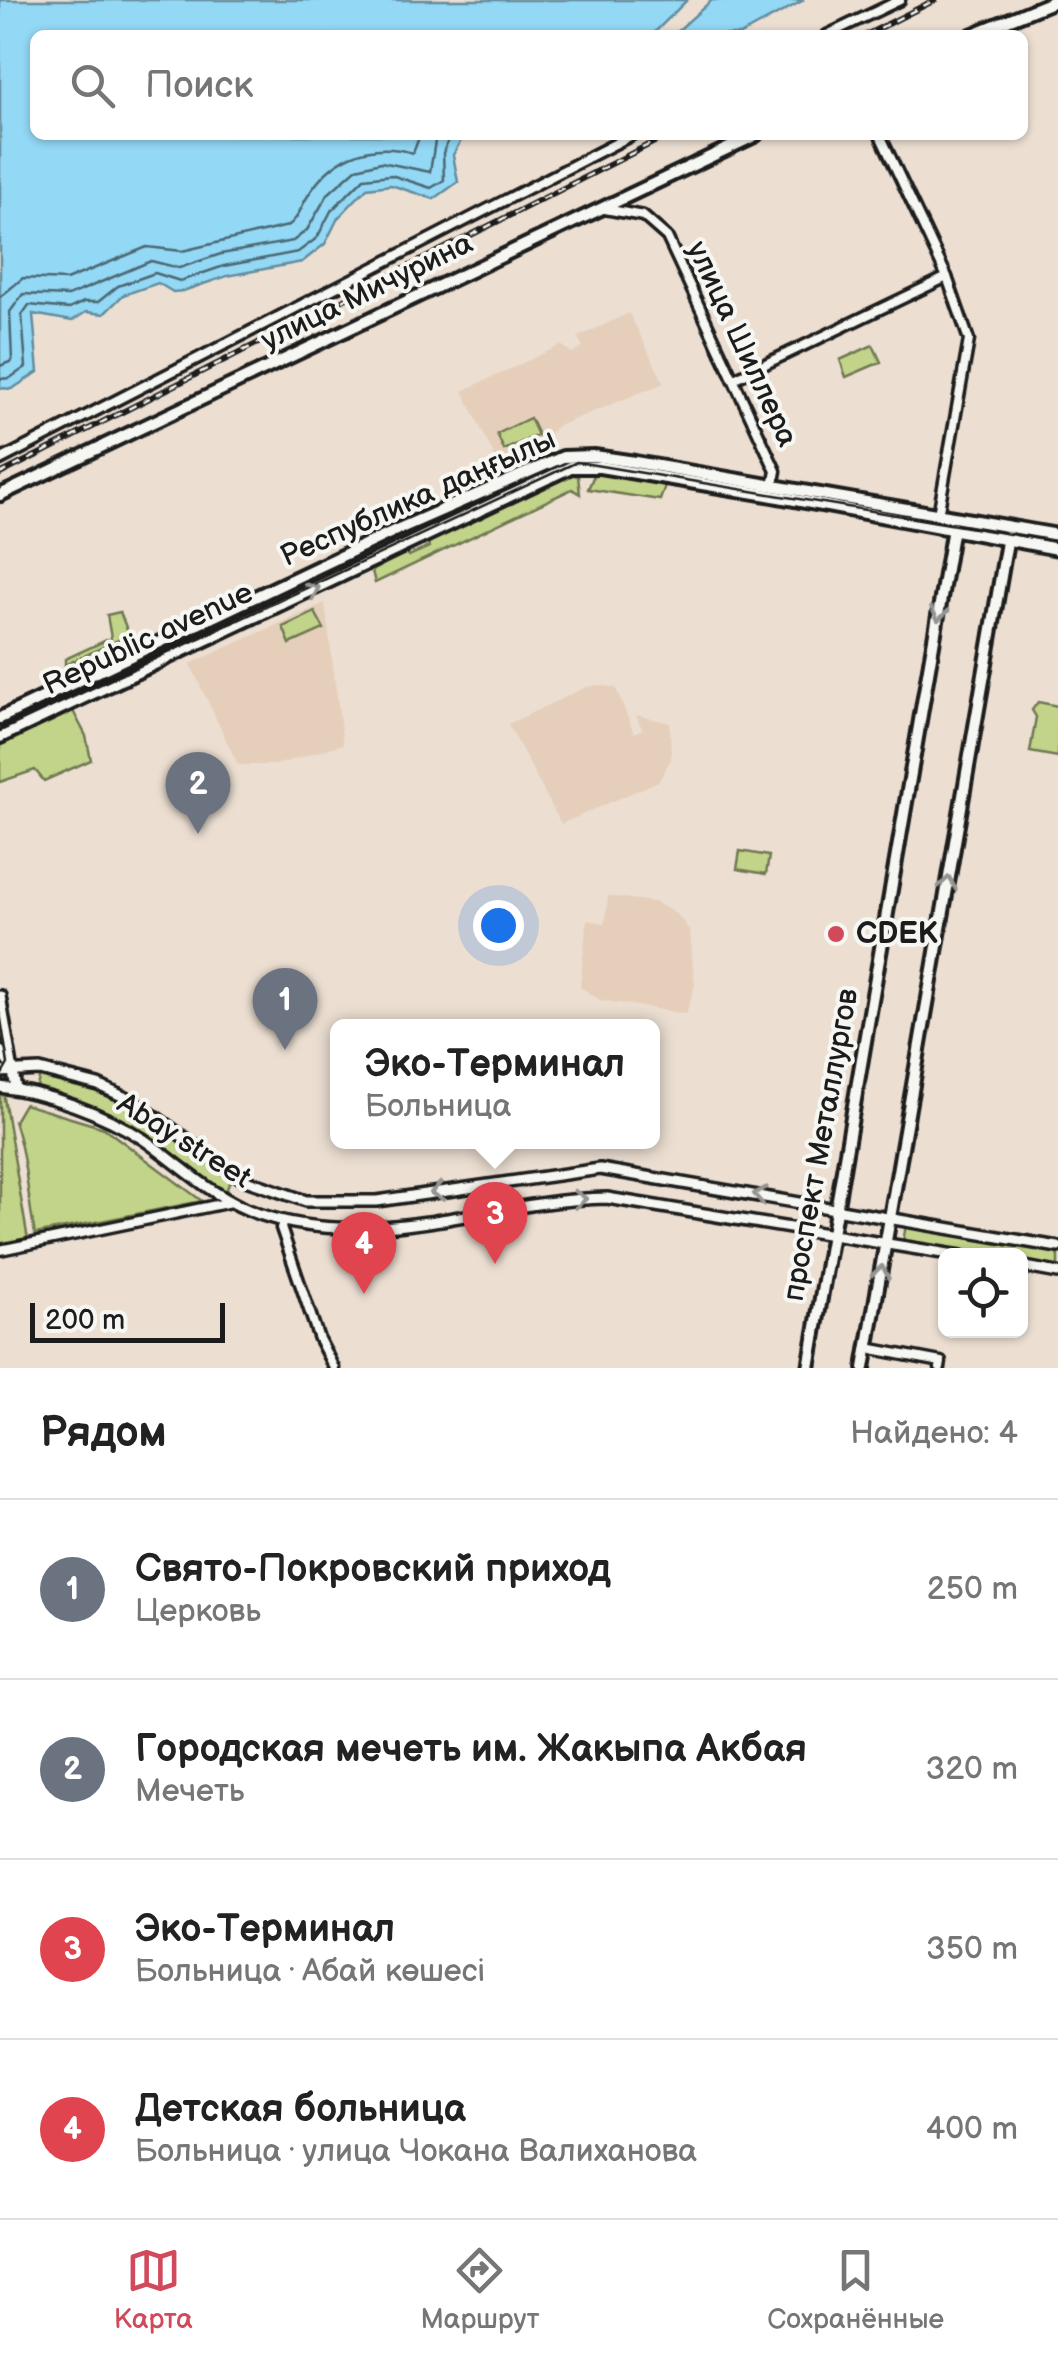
<!DOCTYPE html>
<html lang="ru">
<head>
<meta charset="utf-8">
<style>
	:root { --surface:#fff; --page:#f2f2f2; --text:#222; --muted:#767676; --line:#e0e0e0; --accent:#d1495b }
	body { margin:0; font-family:"Balsamiq Sans",sans-serif; background:var(--page); color:var(--text) }
	.controls { position:absolute; right:30px; bottom:30px; display:grid; overflow:hidden; border-radius:15px; box-shadow:0 2px 8px #0004 }
	.controls button { width:90px; height:90px; display:grid; place-items:center; padding:0; border:0; border-bottom:2px solid var(--line); background:var(--surface); color:var(--text); font:50px sans-serif }
	.scale { position:absolute; left:30px; bottom:25px; width:195px; box-sizing:border-box; padding-left:10px; border:5px solid #1c1c1c; border-top:0; font-size:28px; line-height:35px; white-space:nowrap; color:#1c1c1c; -webkit-text-stroke:8px #f6f6f2; paint-order:stroke }
	.you { position:absolute; left:498px; top:925px; width:35px; height:35px; margin:-25px; border:8px solid #fff; border-radius:50%; background:#1a73e8; box-shadow:0 0 0 15px #1a73e833 }
	.badge { display:grid; place-items:center; width:65px; height:65px; border-radius:50%; background:var(--accent); color:#fff; font-size:32px; font-weight:700 }
	.pin { position:absolute; translate:-50% -82px; filter:drop-shadow(0 2px 5px #0008) }
	.pin::after { content:''; position:absolute; top:52px; width:35px; height:30px; background:inherit; clip-path:polygon(0 0,100% 0,50% 100%) }
	.popup { position:absolute; left:330px; top:1019px; width:330px; height:130px; box-sizing:border-box; display:grid; place-content:center; border-radius:15px; background:var(--surface); filter:drop-shadow(0 2px 8px #0005); font-size:32px; white-space:nowrap; color:var(--muted) }
	.popup b { font-size:38px; color:var(--text) }
	.popup::after { content:''; position:absolute; left:50%; top:100%; margin-left:-20px; border:20px solid transparent; border-top-color:var(--surface) }
	.list { margin:0; padding:0; list-style:none }
	h2 { display:flex; justify-content:space-between; align-items:center; height:130px; margin:0; padding:0 40px; font-size:42px }
	h2 small { font-size:32px; font-weight:400; color:var(--muted) }
	.list li { display:grid; grid-template-columns:65px 1fr auto; gap:30px; align-items:center; box-sizing:border-box; height:180px; padding:0 40px; border-top:2px solid var(--line) }
	.list b { display:block; font-size:38px; white-space:nowrap }
	.list p { margin:0; font-size:32px; white-space:nowrap; color:var(--muted) }
	.list em { font-size:32px; font-style:normal; color:var(--muted) }
	.icon { flex:none; width:55px; height:55px; fill:none; stroke:currentColor; stroke-width:2; stroke-linecap:round; stroke-linejoin:round }
	.map { position:relative; flex:none; width:1058px; height:1368px; overflow:hidden }
	.search { position:absolute; background:var(--surface); box-shadow:0 2px 8px #0004; left:30px; right:30px; top:30px; height:110px; display:flex; align-items:center; gap:25px; box-sizing:border-box; padding:0 35px; border-radius:15px; color:var(--muted); font-size:38px }
	.sheet { height:850px; background:var(--surface) }
	nav { display:flex; justify-content:space-around; align-items:center; box-sizing:border-box; height:140px; border-top:2px solid var(--line); background:var(--surface); font-size:28px; color:var(--muted) }
	nav a { display:grid; justify-items:center; gap:5px }
	nav .on { color:var(--accent) }
	.map>svg:first-child { display:block }
	.built { fill:#e5cfbb }
	.green { fill:#c2d489; stroke:#6f7852; stroke-width:2.5 }
	.water { fill:#93d8f5; stroke:#638d9e; stroke-width:2.5 }
	.lines { fill:none; stroke-linecap:round; stroke-linejoin:round }
	.shore { stroke:#4c6773; stroke-width:2.5 }
	.minor-casing { stroke:#1c1c1c; stroke-width:15 }
	.tertiary-casing { stroke:#1c1c1c; stroke-width:16 }
	.secondary-casing { stroke:#1c1c1c; stroke-width:18 }
	.minor { stroke:#f6f6f2; stroke-width:8 }
	.tertiary { stroke:#f6f6f2; stroke-width:9 }
	.secondary { stroke:#f6f6f2; stroke-width:10 }
	.tram { stroke:#1c1c1c; stroke-width:2.5 }
	.rail-casing { stroke:#1c1c1c; stroke-width:6 }
	.rail { stroke:#f6f6f2; stroke-width:2.5; stroke-dasharray:8; stroke-linecap:butt }
	.oneway { stroke:#949492 }
	.poi-dot { fill:#d1495b; stroke:#f6f6f2; stroke-width:4 }
	.labels { text-anchor:middle; dominant-baseline:central; stroke-width:8; stroke-linejoin:round; paint-order:stroke }
	.street-label { font-size:30px; fill:#1c1c1c; stroke:#f6f6f2 }
	.poi-label { font-size:30px; font-weight:bold; fill:#1c1c1c; stroke:#f6f6f2; text-anchor:start }
</style>
</head>
<body>
<div class="map">
<svg width="1058" height="1368" viewBox="0 0 1058 1368">
	<rect width="100%" height="100%" fill="#ecdfd2"/>
	<filter id="ink" filterUnits="userSpaceOnUse"><feTurbulence type="fractalNoise" baseFrequency=".01" numOctaves="2"/><feDisplacementMap in="SourceGraphic" scale="20" xChannelSelector="R" yChannelSelector="G"/><feConvolveMatrix kernelMatrix="1 2 1 2 8 2 1 2 1" color-interpolation-filters="sRGB"/></filter>
	<g filter="url(#ink)">
		<g class="built">
			<polygon points="629,313 664,383 558,426 550,433 552,439 498,464 463,391 561,345 572,353 583,347 578,337"/>
			<polygon points="325,603 343,744 276,765 238,765 190,664"/>
			<polygon points="600,685 616,688 634,733 642,729 636,715 670,723 671,759 659,781 561,824 508,724 586,687"/>
			<polygon points="608,896 655,902 678,915 690,931 695,986 686,1014 600,1000 580,987 587,920 605,923"/>
		</g>
		<g class="green">
			<polygon points="873,345 881,362 846,377 840,360"/>
			<polygon points="530,418 538,435 504,450 497,434"/>
			<polygon points="609,473 666,483 660,500 588,489 594,475"/>
			<polygon points="569,474 578,476 580,494 572,489 375,583 372,571 406,552 409,556 429,547 428,543"/>
			<polygon points="120,612 129,635 65,665 65,659 111,638 107,615"/>
			<polygon points="315,612 324,629 290,644 283,627"/>
			<polygon points="1038,702 1058,706 1058,757 1030,752 1036,717 1032,710"/>
			<polygon points="72,709 86,736 91,760 44,781 35,770 0,782 0,744"/>
			<polygon points="740,851 769,856 766,874 737,869"/>
			<polygon points="40,1075 98,1092 149,1117 232,1177 225,1193 151,1136 112,1114 36,1090"/>
			<polygon points="3,1092 28,1240 0,1245 0,1093"/>
			<path d="M 24,1104 L 104,1128 L 202,1201 L 35,1234 C 27,1195 27,1160 14,1121 Z"/>
			<polygon points="906,1225 1058,1252 1058,1269 1021,1262 1020,1256 983,1255 903,1242"/>
		</g>
		<g class="water">
			<polygon points="0,0 687,0 652,35 35,35 35,135 464,135 453,155 458,182 434,199 391,185 367,188 338,218 325,244 302,262 227,276 183,291 173,292 158,283 123,295 104,314 86,312 72,321 33,314 38,372 12,389 0,388"/>
			<polygon points="712,0 804,0 740,35 673,35"/>
		</g>
		<g class="lines">
			<g class="shore">
				<path d="M 0,297 L 23,278 L 66,280 L 147,247 L 182,251 L 288,226 C 298,219 300,209 306,199 C 330,158 367,140 413,153 L 420,135"/>
				<polyline points="0,366 12,361 10,312 23,294 68,296 151,261 179,268 221,254 293,241 307,230 328,194 357,168 381,162 430,172 436,135"/>
				<polyline points="0,379 10,378 26,367 22,315 29,305 69,309 84,302 98,302 118,286 155,273 180,281 224,266 298,252 317,238 331,211 364,178 391,175 431,188 444,180 443,153 450,135"/>
			</g>
			<g class="minor-casing">
				<g id="minor">
					<polyline points="827,35 900,0"/>
					<polyline points="880,135 947,277 969,340 938,515"/>
					<polyline points="605,209 643,216 667,237 776,471 773,486"/>
					<polyline points="734,379 947,277"/>
					<polyline points="0,460 632,135"/>
					<polyline points="283,1221 281,1228 319,1339 334,1368"/>
					<polyline points="0,1250 231,1202"/>
					<polyline points="867,1348 941,1362 940,1368"/>
				</g>
			</g>
			<g class="tertiary-casing">
				<g id="tertiary">
					<polyline points="0,996 16,1089"/>
					<polyline points="0,1051 13,1069"/>
					<polyline points="0,1072 40,1070 98,1085 135,1102 240,1178 306,1201 377,1201 600,1169 1058,1247"/>
					<path d="M 0,1087 C 47,1093 103,1113 143,1139 C 181,1165 214,1199 259,1214 C 373,1253 491,1200 607,1198 L 961,1256"/>
					<polyline points="1020,1266 1058,1273"/>
				</g>
			</g>
			<g class="secondary-casing">
				<g id="secondary">
					<polyline points="971,35 1057,0"/>
					<polyline points="0,495 756,135"/>
					<polyline points="0,718 394,531 563,457 594,456 635,462 1058,535"/>
					<polyline points="0,737 571,467 600,467 768,495 1058,549"/>
					<polyline points="809,1368 953,528"/>
					<polyline points="864,1368 1008,536"/>
				</g>
			</g>
			<use href="#minor" class="minor"/>
			<use href="#tertiary" class="tertiary"/>
			<use href="#secondary" class="secondary"/>
			<g class="tram">
				<polyline points="0,731 577,462 1058,542"/>
				<polyline points="0,1013 8,1064 0,1078"/>
			</g>
			<g class="rail-casing">
				<g id="rail">
					<polyline points="866,35 935,0"/>
					<polyline points="0,474 668,135"/>
				</g>
			</g>
			<use href="#rail" class="rail"/>
		</g>
		<defs><path id="oneway-chevron" d="M-2-3.5L2.5 0L-2 3.5" fill="none" stroke-width="1.6" stroke-linecap="round" stroke-linejoin="round" transform="scale(2.5)"/></defs>
		<g class="oneway">
			<use href="#oneway-chevron" transform="translate(313 590) rotate(-25)"/>
			<use href="#oneway-chevron" transform="translate(939 614) rotate(100)"/>
			<use href="#oneway-chevron" transform="translate(948 883) rotate(-80)"/>
			<use href="#oneway-chevron" transform="translate(437 1192) rotate(171)"/>
			<use href="#oneway-chevron" transform="translate(760 1195) rotate(-169)"/>
			<use href="#oneway-chevron" transform="translate(580 1199) rotate(-3)"/>
			<use href="#oneway-chevron" transform="translate(881 1272) rotate(-80)"/>
		</g>
	</g>
	<circle class="poi-dot" cx="836" cy="934" r="10"/>
	<g class="labels">
		<g class="street-label">
			<text transform="translate(367 292) rotate(-26)">улица Мичурина</text>
			<text transform="translate(742 344) rotate(65)">улица Шиллера</text>
			<text transform="translate(418 498) rotate(-24)">Республика даңғылы</text>
			<text transform="translate(148 639) rotate(-25)">Republic avenue</text>
			<text transform="translate(184 1141) rotate(32)">Abay street</text>
			<text transform="translate(821 1145) rotate(-80)">проспект Металлургов</text>
		</g>
		<g class="poi-label">
			<text x="856" y="934">CDEK</text>
		</g>
	</g>
</svg>
<div class="controls">
<button><svg class="icon" aria-label="locate" viewBox="0 0 24 24"><circle cx="12" cy="12" r="6"/><path d="M12 2v4M12 18v4M2 12h4M18 12h4"/></svg></button>
</div>
<div class="scale">200 m</div>
<div class="you"></div>
<div class="pin badge" style="left:285px;top:1050px;background:#6b7280">1</div>
<div class="pin badge" style="left:198px;top:834px;background:#6b7280">2</div>
<div class="pin badge" style="left:495px;top:1264px;background:#e0444e">3</div>
<div class="popup"><b>Эко-Терминал</b>Больница</div>
<div class="pin badge" style="left:364px;top:1294px;background:#e0444e">4</div>
<div class="search"><svg class="icon" aria-label="search" viewBox="0 0 24 24"><circle cx="10" cy="10" r="6"/><path d="M15 15l6 6"/></svg>Поиск</div>
</div>
<section class="sheet">
<h2>Рядом<small>Найдено: 4</small></h2>
<ul class="list">
<li><span class="badge" style="background:#6b7280">1</span><div><b>Свято-Покровский приход</b><p>Церковь</p></div><em>250 m</em></li>
<li><span class="badge" style="background:#6b7280">2</span><div><b>Городская мечеть им. Жакыпа Акбая</b><p>Мечеть</p></div><em>320 m</em></li>
<li><span class="badge" style="background:#e0444e">3</span><div><b>Эко-Терминал</b><p>Больница · Абай көшесі</p></div><em>350 m</em></li>
<li><span class="badge" style="background:#e0444e">4</span><div><b>Детская больница</b><p>Больница · улица Чокана Валиханова</p></div><em>400 m</em></li>
</ul>
</section>
<nav>
<a class="on"><svg class="icon" aria-label="map" viewBox="0 0 24 24"><path d="M3 6l6-2 6 2 6-2v14l-6 2-6-2-6 2zM9 4v14M15 6v14"/></svg>Карта</a>
<a><svg class="icon" aria-label="directions" viewBox="0 0 24 24"><path d="M12 3l9 9-9 9-9-9zM9 14v-3h6M13 9l2 2-2 2"/></svg>Маршрут</a>
<a><svg class="icon" aria-label="saved" viewBox="0 0 24 24"><path d="M7 4h10v16l-5-4-5 4z"/></svg>Сохранённые</a>
</nav>
</body>
</html>
